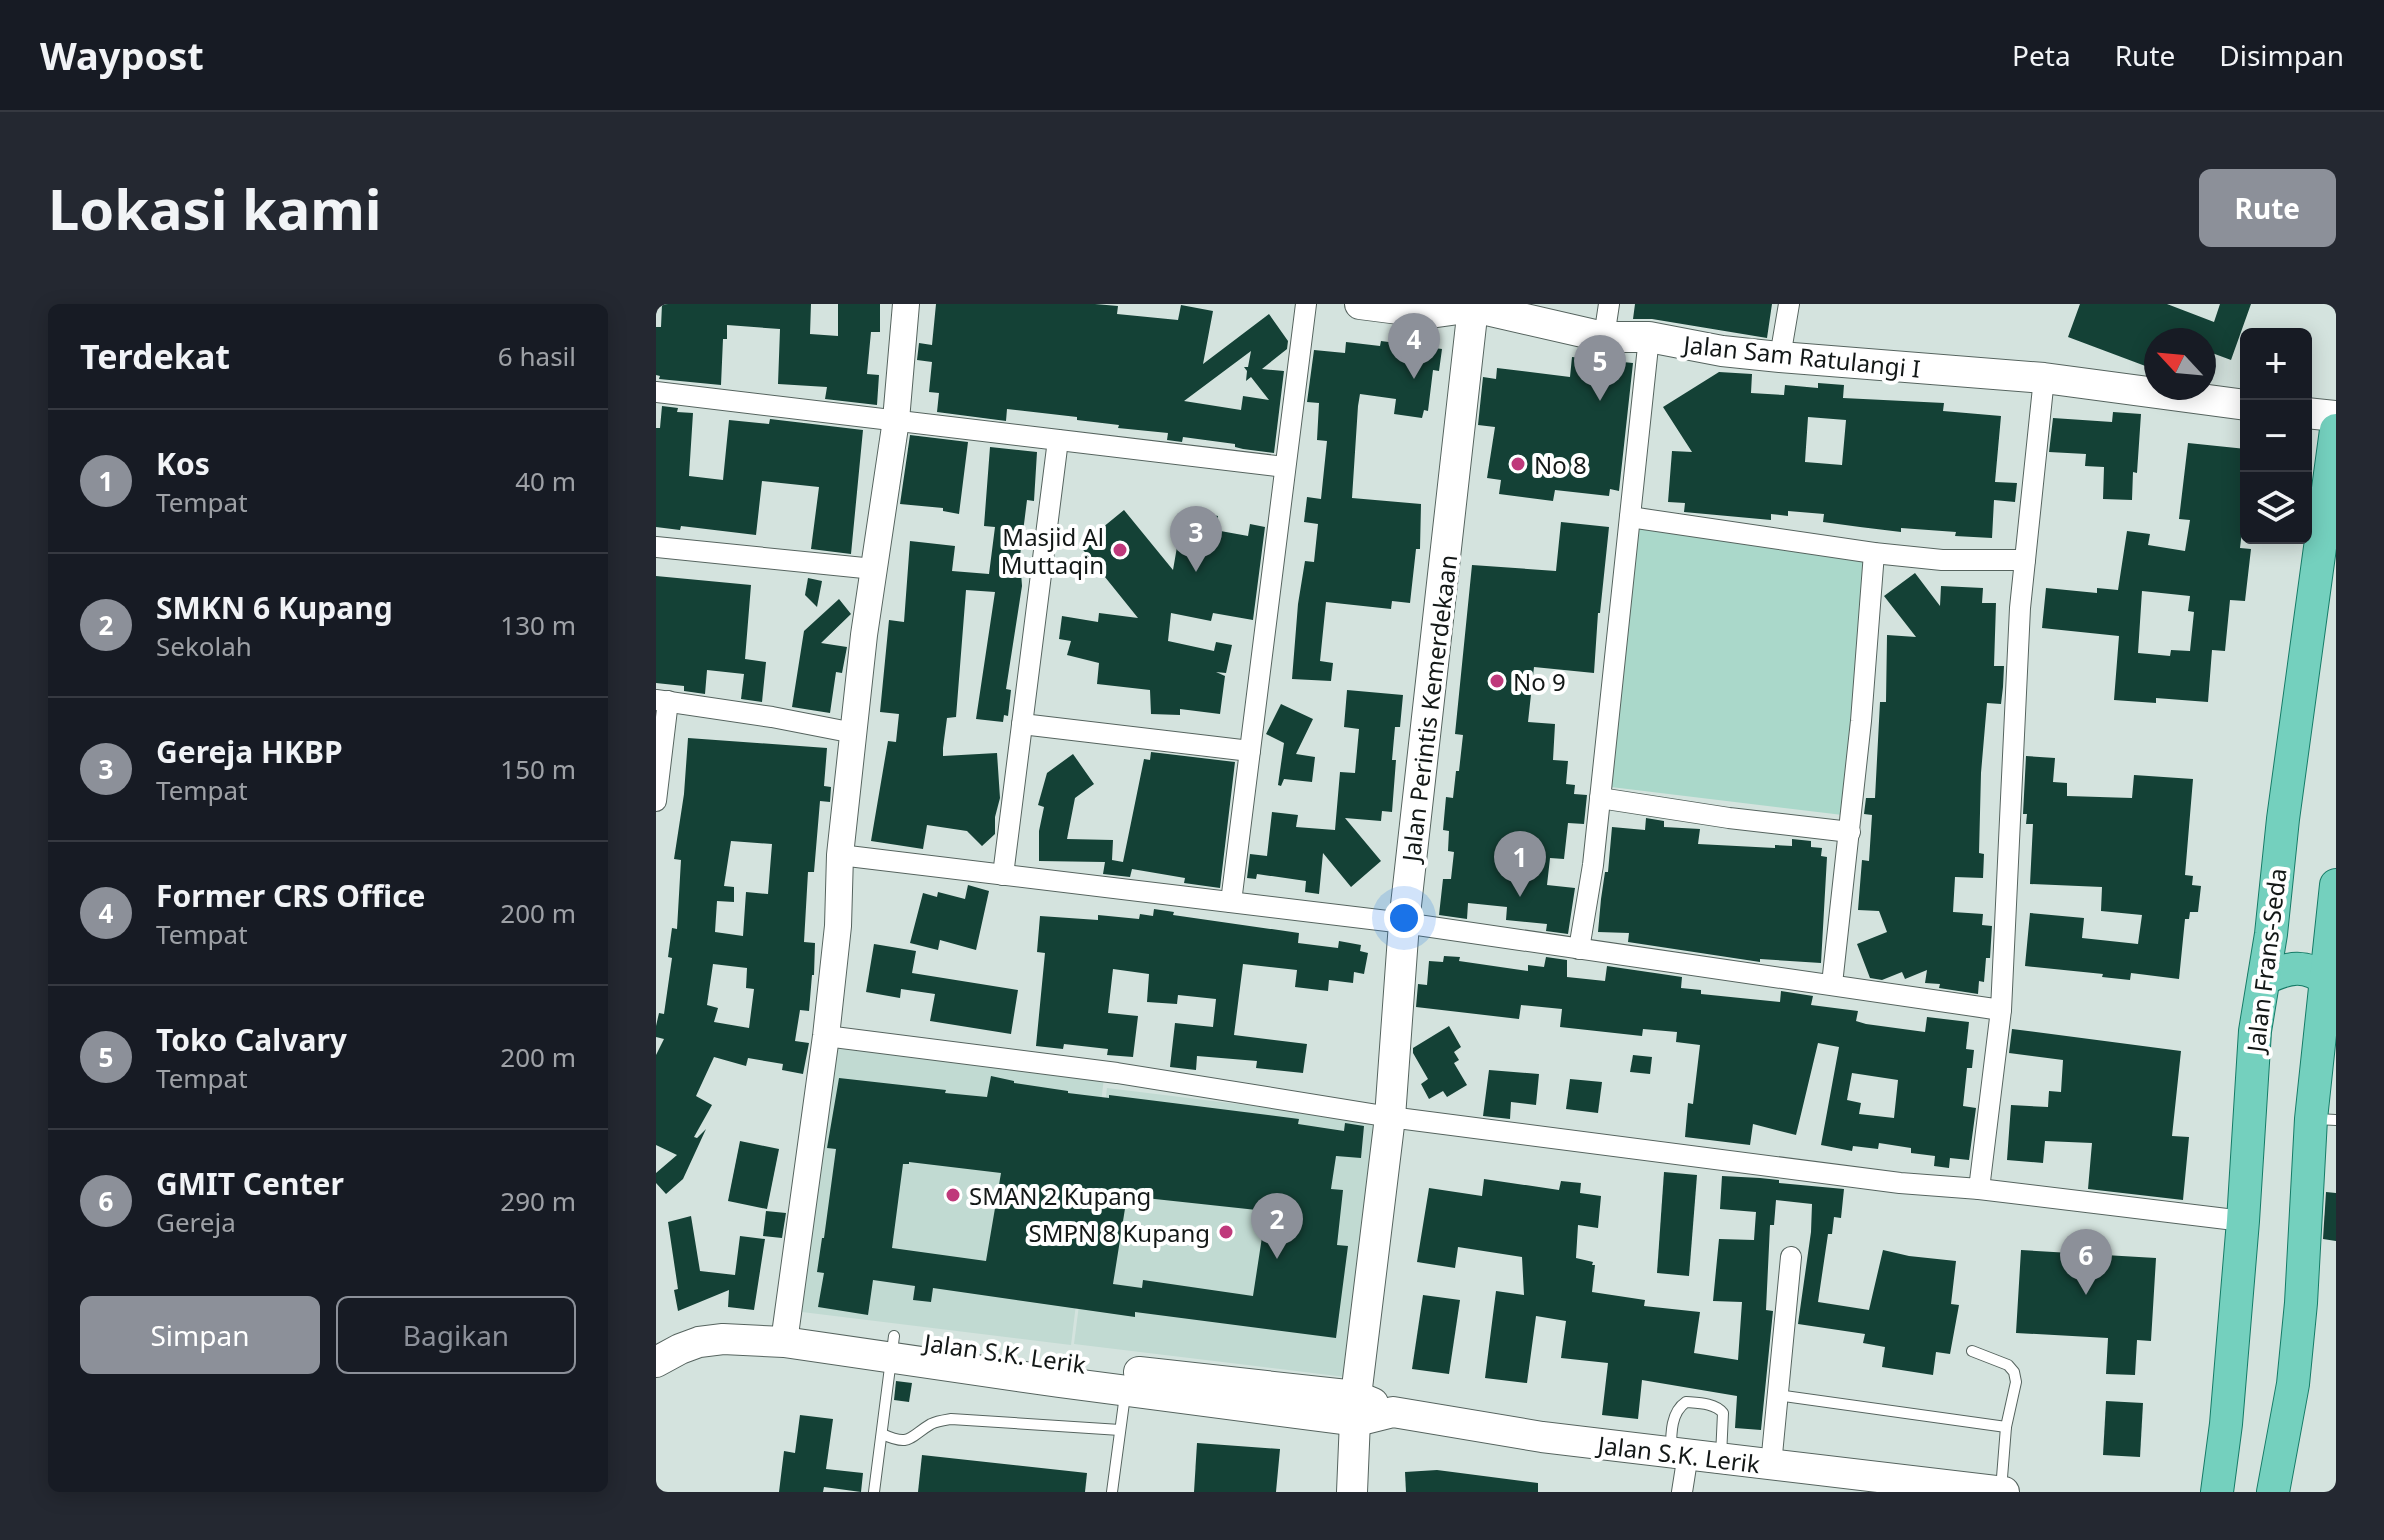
<!DOCTYPE html>
<html lang="id">
<head>
<meta charset="utf-8">
<style>
	:root { --surface:#171b24; --page:#242831; --text:#f1f3f6; --muted:#9ea1a6; --line:#363941; --accent:#8c9099 }
	body { margin:0; font-family:"Noto Sans",sans-serif; background:var(--page); color:var(--text) }
	.controls { position:absolute; right:24px; top:24px; display:grid; overflow:hidden; border-radius:12px; box-shadow:0 4px 20px #0003 }
	.controls button { width:72px; height:72px; display:grid; place-items:center; padding:0; border:0; border-bottom:2px solid var(--line); background:var(--surface); color:var(--text); font:40px sans-serif }
	.compass { position:absolute; left:1488px; top:24px; width:72px; height:72px; border-radius:50%; background:var(--surface); box-shadow:0 4px 20px #0003; rotate:296deg }
	.you { position:absolute; left:748px; top:614px; width:28px; height:28px; margin:-20px; border:6px solid #fff; border-radius:50%; background:#1a73e8; box-shadow:0 0 0 12px #1a73e833 }
	.badge { display:grid; place-items:center; width:52px; height:52px; border-radius:50%; background:var(--accent); color:#fff; font-size:26px; font-weight:700 }
	.pin { position:absolute; translate:-50% -66px; filter:drop-shadow(0 2px 4px #0008) }
	.pin::after { content:''; position:absolute; top:42px; width:28px; height:24px; background:inherit; clip-path:polygon(0 0,100% 0,50% 100%) }
	.list { margin:0; padding:0; list-style:none }
	h2 { display:flex; justify-content:space-between; align-items:center; height:104px; margin:0; padding:0 32px; font-size:34px }
	h2 small { font-size:26px; font-weight:400; color:var(--muted) }
	.list li { display:grid; grid-template-columns:52px 1fr auto; gap:24px; align-items:center; box-sizing:border-box; height:144px; padding:0 32px; border-top:2px solid var(--line) }
	.list b { display:block; font-size:30px; white-space:nowrap }
	.list p { margin:0; font-size:26px; white-space:nowrap; color:var(--muted) }
	.list em { font-size:26px; font-style:normal; color:var(--muted) }
	.actions { display:flex; gap:16px; padding:24px 32px }
	.actions a { flex:1; padding:18px 0; border:2px solid var(--accent); border-radius:12px; text-align:center; font-size:28px; color:var(--accent) }
	.actions .main { background:var(--accent); color:#fff }
	.icon { flex:none; width:44px; height:44px; fill:none; stroke:currentColor; stroke-width:2; stroke-linecap:round; stroke-linejoin:round }
	.map { position:relative; flex:none; width:1680px; height:1188px; overflow:hidden; border-radius:12px }
	header { display:flex; align-items:center; gap:48px; box-sizing:border-box; height:112px; padding:0 40px; background:var(--surface); border-bottom:2px solid var(--line) }
	header strong { font-size:38px }
	nav { display:flex; gap:44px; margin-inline-start:auto; font-size:28px }
	.intro { display:flex; align-items:center; justify-content:space-between; box-sizing:border-box; height:192px; padding:0 48px }
	h1 { margin:0; font-size:56px }
	.button { padding:20px 36px; border-radius:12px; background:var(--accent); color:#fff; font-size:28px; font-weight:700 }
	main { display:flex; gap:48px; padding:0 48px }
	aside { flex:1; background:var(--surface); border-radius:12px; box-shadow:0 4px 20px #0003 }
	.map>svg:first-child { display:block }
	.built { fill:#c1dad2 }
	.green { fill:#aad8ca }
	.building { fill:#144136; fill-rule:evenodd }
	.lines { fill:none; stroke-linecap:round; stroke-linejoin:round }
	.service-casing { stroke:#56645f; stroke-width:12 }
	.minor-casing { stroke:#56645f; stroke-width:22 }
	.tertiary-casing { stroke:#56645f; stroke-width:28 }
	.secondary-casing { stroke:#56645f; stroke-width:32 }
	.primary-casing { stroke:#167b67; stroke-width:34 }
	.service { stroke:#fff; stroke-width:10 }
	.minor { stroke:#fff; stroke-width:20 }
	.tertiary { stroke:#fff; stroke-width:26 }
	.secondary { stroke:#fff; stroke-width:30 }
	.primary { stroke:#74d0be; stroke-width:32 }
	.poi-dot { fill:#bf397b; stroke:#fff; stroke-width:3 }
	.labels { text-anchor:middle; dominant-baseline:central; stroke-width:8; stroke-linejoin:round; paint-order:stroke }
	.street-label { font-size:24px; fill:#131817; stroke:#fff }
	.poi-label { font-size:24px; fill:#131817; stroke:#fff; text-anchor:start }
</style>
</head>
<body>
<header>
<strong>Waypost</strong>
<nav><a>Peta</a><a>Rute</a><a>Disimpan</a></nav>
</header>
<div class="intro"><h1>Lokasi kami</h1><a class="button">Rute</a></div>
<main>
<aside>
<h2>Terdekat<small>6 hasil</small></h2>
<ul class="list">
<li><span class="badge">1</span><div><b>Kos</b><p>Tempat</p></div><em>40 m</em></li>
<li><span class="badge">2</span><div><b>SMKN 6 Kupang</b><p>Sekolah</p></div><em>130 m</em></li>
<li><span class="badge">3</span><div><b>Gereja HKBP</b><p>Tempat</p></div><em>150 m</em></li>
<li><span class="badge">4</span><div><b>Former CRS Office</b><p>Tempat</p></div><em>200 m</em></li>
<li><span class="badge">5</span><div><b>Toko Calvary</b><p>Tempat</p></div><em>200 m</em></li>
<li><span class="badge">6</span><div><b>GMIT Center</b><p>Gereja</p></div><em>290 m</em></li>
</ul>
<div class="actions"><a class="main">Simpan</a><a>Bagikan</a></div>
</aside>
<div class="map">
<svg width="1680" height="1188" viewBox="0 0 1680 1188">
	<rect width="100%" height="100%" fill="#d4e3de"/>
	<g class="built">
		<polygon points="180,741 448,774 415,1041 146,1008"/>
		<polygon points="451,784 721,817 689,1073 418,1040"/>
	</g>
	<polygon class="green" points="984,216 1216,242 1195,512 955,483"/>
	<g class="building">
		<polygon points="6,0 155,0 154,30 182,32 182,0 224,0 224,28 215,28 211,70 223,71 221,101 169,95 171,83 122,80 124,25 71,21 71,35 67,35 65,81 3,75 4,72 0,71 0,23 5,23"/>
		<path d="M 280,0 L 439,0 L 462,2 L 461,10 L 522,16 L 525,1 L 557,7 L 547,60 L 613,10 L 632,37 L 631,45 L 606,65 L 628,67 L 618,149 L 587,145 L 579,143 L 579,140 L 527,133 L 526,138 L 511,136 L 512,129 L 462,124 L 463,121 L 421,116 L 421,113 L 351,105 L 350,117 L 281,108 L 283,89 L 273,88 L 276,58 L 261,56 L 263,39 L 276,41 ZM 595,47 L 592,63 L 588,63 L 591,67 L 590,77 L 595,73 L 613,96 L 587,92 L 585,106 L 528,97 Z"/>
		<polygon points="979,0 1116,0 1111,34 996,15 977,15"/>
		<polygon points="1424,0 1511,0 1558,18 1564,0 1595,0 1575,56 1548,46 1548,36 1500,36 1500,66 1412,33"/>
		<polygon points="725,37 786,45 783,67 777,66 772,107 768,106 766,114 738,110 740,95 704,90 702,102 696,194 765,200 764,245 760,245 754,299 736,297 735,305 670,298 664,357 677,359 675,377 636,375 642,300 649,257 658,258 662,220 648,218 651,193 665,195 671,137 661,136 663,99 651,98 658,46 689,49 690,38 724,42"/>
		<polygon points="916,53 977,59 963,187 954,185 953,192 899,186 897,197 843,190 845,176 831,174 839,123 822,121 827,73 840,75 841,64 914,73"/>
		<path d="M 1063,68 L 1096,70 L 1095,89 L 1128,91 L 1129,81 L 1162,84 L 1162,79 L 1188,81 L 1187,94 L 1288,99 L 1287,107 L 1345,112 L 1339,178 L 1361,179 L 1359,198 L 1338,196 L 1336,234 L 1299,232 L 1300,228 L 1245,224 L 1245,228 L 1204,223 L 1167,218 L 1168,210 L 1132,207 L 1132,212 L 1115,210 L 1115,216 L 1028,208 L 1029,199 L 1012,198 L 1016,147 L 1036,148 L 1007,103 ZM 1152,113 L 1190,116 L 1186,161 L 1149,158 Z"/>
		<polygon points="6,102 22,104 21,108 37,109 33,172 67,176 73,116 113,120 114,115 207,126 195,250 155,245 163,183 106,177 100,231 25,222 24,226 0,223 0,124 4,124"/>
		<polygon points="1457,108 1485,110 1481,169 1477,168 1476,196 1447,195 1448,163 1429,162 1430,150 1393,148 1397,114 1456,118"/>
		<polygon points="254,131 312,138 303,210 287,207 287,204 244,200"/>
		<path d="M 1532,139 L 1590,145 L 1590,194 L 1584,244 L 1595,245 L 1589,297 L 1574,296 L 1569,347 L 1556,346 L 1552,398 L 1500,394 L 1500,399 L 1458,396 L 1463,332 L 1386,324 L 1390,284 L 1441,289 L 1441,284 L 1462,286 L 1471,227 L 1494,230 L 1492,241 L 1529,247 L 1534,216 L 1523,215 ZM 1486,287 L 1534,292 L 1532,307 L 1538,308 L 1534,347 L 1515,346 L 1514,352 L 1482,349 Z"/>
		<polygon points="334,143 381,148 378,197 371,196 362,268 365,268 366,282 350,385 355,386 352,412 348,411 347,418 320,415 339,288 310,286 300,413 291,414 287,444 287,452 341,449 344,494 339,513 339,530 326,542 311,527 271,521 267,545 215,537 232,437 240,438 243,410 224,408 233,316 248,318 254,237 299,242 296,267 333,270 339,223 328,222"/>
		<polygon points="468,206 517,266 525,220 537,222 539,208 562,212 559,226 592,232 594,220 609,223 597,316 557,309 555,317 515,309 512,337 558,347 560,338 576,341 570,369 560,368 569,372 564,410 524,405 524,411 495,410 494,386 441,380 443,359 411,351 415,337 403,335 406,312 442,318 443,309 482,314 424,242"/>
		<polygon points="905,218 953,223 944,309 942,309 938,369 878,363 872,418 899,420 897,456 912,457 910,480 919,481 918,490 931,491 928,520 912,519 908,555 894,554 891,581 919,584 912,630 890,627 891,620 850,616 851,603 812,599 811,615 783,611 787,575 795,575 798,548 792,547 793,527 787,526 790,493 797,494 800,467 803,467 807,431 799,430 816,261 900,267"/>
		<polygon points="1259,269 1284,302 1285,282 1327,284 1326,299 1340,299 1338,362 1348,362 1347,383 1345,400 1331,399 1325,469 1323,549 1328,550 1327,574 1299,573 1297,608 1327,610 1326,621 1336,622 1334,654 1330,654 1328,678 1323,677 1322,690 1283,684 1284,680 1269,679 1271,666 1249,675 1246,668 1226,676 1214,674 1201,640 1231,628 1223,607 1202,606 1206,556 1213,557 1216,511 1208,510 1210,494 1219,494 1224,398 1230,398 1231,331 1260,333 1228,292"/>
		<polygon points="0,272 95,281 89,355 110,358 106,398 85,395 88,370 51,366 49,390 28,387 28,382 0,379"/>
		<polygon points="152,274 166,277 161,303 149,291"/>
		<polygon points="183,295 195,310 165,339 191,343 186,369 180,368 174,409 136,403 148,327"/>
		<polygon points="691,386 747,391 744,423 739,423 736,456 740,456 736,508 726,507 725,517 689,514 725,557 695,583 667,549 663,590 649,588 650,577 601,570 600,575 591,574 594,550 611,552 616,508 642,511 640,523 679,526 684,468 699,469 703,425 688,423"/>
		<polygon points="625,400 657,415 640,450 659,453 656,478 628,475 625,482 622,481 628,439 610,430"/>
		<path d="M 32,434 L 171,444 L 168,482 L 175,483 L 174,498 L 164,497 L 158,568 L 152,568 L 148,638 L 159,639 L 158,671 L 156,671 L 153,707 L 144,706 L 139,737 L 153,739 L 147,770 L 126,766 L 127,760 L 92,754 L 90,762 L 58,753 L 40,792 L 56,801 L 38,833 L 41,834 L 50,825 L 27,875 L 10,890 L 0,879 L 0,869 L 21,851 L 0,841 L 0,751 L 8,735 L 0,733 L 0,722 L 3,709 L 8,710 L 16,654 L 12,653 L 16,624 L 21,625 L 25,556 L 18,555 L 28,490 ZM 75,537 L 116,540 L 112,590 L 90,588 L 87,632 L 59,628 L 61,597 L 78,598 L 78,583 L 68,582 ZM 57,660 L 91,664 L 90,684 L 98,685 L 93,724 L 58,718 L 62,704 L 51,701 Z"/>
		<polygon points="495,448 579,458 564,584 528,579 529,574 476,565 474,573 447,570 449,558 383,557 383,527 388,503 382,501 391,469 417,450 438,480 419,494 411,535 457,536 456,556 467,558 488,455 494,456"/>
		<polygon points="1370,452 1399,454 1397,478 1411,479 1411,492 1476,494 1478,471 1537,475 1529,571 1537,572 1536,581 1545,582 1542,608 1534,608 1533,615 1529,615 1523,675 1475,669 1474,676 1446,673 1447,670 1369,662 1374,609 1428,614 1426,634 1482,640 1486,611 1445,607 1446,583 1374,580 1377,520 1370,520 1371,510 1367,510"/>
		<polygon points="990,514 1008,517 1008,523 1044,525 1042,540 1119,544 1119,541 1136,542 1136,535 1155,537 1155,543 1166,544 1165,552 1171,553 1165,659 1104,655 1104,658 972,638 973,629 942,628 945,595 949,568 952,568 956,523 989,526"/>
		<polygon points="312,581 333,587 320,646 284,636 282,646 254,639 267,589 281,593 282,588 309,595"/>
		<polygon points="498,605 518,608 517,611 643,629 642,639 682,644 683,637 705,641 704,647 712,649 708,670 698,668 697,679 673,676 672,687 639,683 641,666 587,660 578,731 651,740 647,769 600,764 601,757 541,752 540,766 514,763 519,719 557,723 560,695 522,691 521,700 491,698 493,670 457,665 452,709 482,712 477,753 451,751 452,745 408,740 407,745 380,742 389,649 381,648 384,612 442,616 442,611 483,615 484,610 497,612"/>
		<polygon points="218,640 260,647 256,669 362,686 355,730 274,717 279,690 245,685 244,694 210,688"/>
		<path d="M 788,652 L 804,653 L 803,657 L 872,667 L 872,661 L 888,663 L 890,653 L 911,656 L 911,673 L 949,677 L 951,662 L 1026,673 L 1025,684 L 1045,686 L 1045,690 L 1124,698 L 1125,687 L 1157,692 L 1155,701 L 1202,707 L 1200,717 L 1210,720 L 1269,728 L 1271,713 L 1313,718 L 1310,745 L 1318,746 L 1316,764 L 1311,764 L 1307,802 L 1320,804 L 1313,856 L 1294,854 L 1293,864 L 1278,862 L 1279,852 L 1255,849 L 1255,844 L 1223,839 L 1222,845 L 1197,842 L 1196,847 L 1165,841 L 1183,743 L 1162,739 L 1140,831 L 1097,820 L 1094,841 L 1029,833 L 1032,799 L 1037,800 L 1044,741 L 1020,738 L 1021,728 L 987,725 L 986,732 L 904,723 L 906,705 L 865,701 L 863,715 L 760,703 L 762,680 L 771,681 L 773,657 L 787,658 ZM 1196,769 L 1242,776 L 1238,814 L 1203,810 L 1205,799 L 1191,796 Z"/>
		<polygon points="793,722 805,743 798,748 803,756 798,759 811,781 791,793 787,787 773,795 765,780 772,775 757,749 757,744"/>
		<polygon points="1356,725 1525,747 1516,832 1533,833 1527,896 1432,885 1436,839 1389,837 1387,859 1351,856 1355,801 1392,803 1393,787 1405,788 1407,756 1353,749"/>
		<polygon points="977,751 996,753 994,770 974,768"/>
		<polygon points="833,766 883,770 880,801 855,798 854,815 827,812"/>
		<path d="M 335,772 L 358,777 L 358,779 L 412,787 L 412,789 L 453,794 L 453,791 L 643,815 L 642,820 L 688,827 L 689,819 L 708,822 L 705,854 L 680,852 L 675,885 L 687,886 L 681,941 L 692,942 L 680,1034 L 479,1008 L 479,1013 L 277,984 L 275,998 L 257,996 L 259,982 L 217,976 L 212,1011 L 162,1003 L 168,969 L 161,968 L 166,934 L 168,934 L 180,845 L 171,844 L 183,774 L 290,786 L 289,789 L 331,793 ZM 253,858 L 345,869 L 330,957 L 236,944 L 247,860 L 253,860 ZM 471,892 L 610,907 L 597,992 L 487,976 L 486,984 L 457,980 Z"/>
		<polygon points="914,775 946,778 942,809 910,805"/>
		<polygon points="84,837 123,845 111,905 72,897"/>
		<polygon points="1008,868 1041,871 1033,972 1001,969"/>
		<polygon points="1066,872 1104,874 1123,876 1123,879 1188,885 1185,914 1178,913 1176,930 1172,930 1162,998 1213,1006 1227,946 1253,952 1300,957 1295,1000 1303,1001 1294,1050 1280,1048 1277,1071 1226,1063 1229,1043 1207,1039 1209,1030 1142,1020 1155,928 1156,900 1120,896 1118,921 1114,921 1110,1006 1117,1007 1105,1126 1079,1124 1081,1092 986,1076 982,1115 946,1111 952,1059 905,1054 910,1017 880,1012 871,1079 829,1074 840,987 868,991 866,953 802,943 799,964 761,958 773,884 826,892 828,875 903,886 905,877 925,879 924,889 945,892 942,924 922,921 920,954 937,958 936,961 939,961 936,988 989,996 988,1002 1044,1008 1038,1049 1082,1056 1086,998 1057,997 1063,935 1098,936 1100,908 1064,905"/>
		<polygon points="1670,888 1680,889 1680,937 1667,935"/>
		<polygon points="110,907 130,909 126,934 107,932"/>
		<polygon points="35,912 44,967 79,971 84,932 109,935 98,1006 72,1003 73,986 22,1007 18,986 22,985 12,918"/>
		<polygon points="1365,946 1500,954 1495,1037 1481,1036 1479,1071 1450,1070 1452,1034 1360,1029"/>
		<polygon points="767,991 804,996 793,1070 756,1065"/>
		<polygon points="240,1077 256,1079 253,1098 238,1096"/>
		<polygon points="1450,1097 1487,1099 1484,1153 1447,1151"/>
		<polygon points="144,1111 177,1115 170,1165 207,1169 205,1188 168,1183 167,1188 123,1188 128,1147 139,1149"/>
		<polygon points="541,1139 624,1145 620,1188 538,1188"/>
		<polygon points="266,1151 431,1169 429,1188 262,1188"/>
		<polygon points="781,1166 882,1179 882,1188 750,1188 749,1168"/>
	</g>
	<g class="lines">
		<g class="service-casing">
			<g id="service">
				<polyline points="1661,815 1680,816"/>
				<polyline points="1316,1047 1352,1061 1358,1068 1360,1078 1350,1123 1345,1186"/>
				<polyline points="1121,1091 1350,1123"/>
				<path d="M 226,1130 C 255,1143 253,1133 275,1120 C 281,1117 289,1116 295,1115 L 464,1126"/>
				<path d="M 1015,1146 C 1015,1129 1015,1108 1030,1098 C 1043,1099 1059,1099 1067,1109 L 1065,1152"/>
				<polyline points="218,1188 238,1032"/>
				<polyline points="456,1188 469,1091"/>
			</g>
		</g>
		<g class="minor-casing">
			<g id="minor">
				<polyline points="948,33 953,0"/>
				<polyline points="1124,53 1133,0"/>
				<polyline points="0,88 629,163"/>
				<polyline points="974,213 1218,249 1286,256 1369,256"/>
				<polyline points="0,243 218,265"/>
				<polyline points="0,396 116,413 198,429"/>
				<polyline points="366,420 594,447"/>
				<polyline points="944,494 1073,514 1194,528"/>
				<polyline points="0,497 12,397"/>
				<polyline points="184,551 748,619 1345,706 1364,304 1388,74"/>
				<polyline points="347,571 402,136"/>
				<polyline points="575,598 650,0"/>
				<polyline points="923,645 937,561 993,33"/>
				<polyline points="1176,680 1205,417 1218,249"/>
				<polyline points="170,732 461,769 734,813 1244,879 1323,885 1345,706"/>
				<polyline points="1323,885 1587,917"/>
				<polyline points="1115,1161 1135,953"/>
				<polyline points="1026,1188 1032,1150"/>
			</g>
		</g>
		<g class="tertiary-casing">
			<polyline id="tertiary" points="128,1038 170,732 182,622 184,551 208,331 240,116 250,0"/>
		</g>
		<g class="secondary-casing">
			<g id="secondary">
				<polyline points="704,0 774,9 817,3 948,33 993,33 1066,47 1124,53 1388,74 1590,101"/>
				<polyline points="1650,109 1680,112"/>
				<polyline points="0,1058 24,1045 43,1038 67,1035 128,1038 403,1078 701,1117 737,1108 886,1133 1348,1188"/>
				<polyline points="483,1068 700,1092 717,1099"/>
				<polyline points="696,1188 700,1092 734,813 748,619 817,3"/>
			</g>
		</g>
		<g class="primary-casing">
			<g id="primary">
				<path d="M 1608,675 C 1632,663 1650,659 1671,677"/>
				<polyline points="1561,1188 1570,1120 1587,917 1599,727 1615,630 1627,515 1680,126"/>
				<polyline points="1617,1188 1637,1080 1645,999 1655,815 1680,581"/>
			</g>
		</g>
		<use href="#service" class="service"/>
		<use href="#minor" class="minor"/>
		<use href="#tertiary" class="tertiary"/>
		<use href="#secondary" class="secondary"/>
		<use href="#primary" class="primary"/>
	</g>
	<g class="poi-dot">
		<circle cx="862" cy="160" r="8"/>
		<circle cx="464" cy="246" r="8"/>
		<circle cx="841" cy="377" r="8"/>
		<circle cx="297" cy="891" r="8"/>
		<circle cx="570" cy="928" r="8"/>
	</g>
	<g class="labels">
		<g class="street-label">
			<text transform="translate(1146 52) rotate(6)">Jalan Sam Ratulangi I</text>
			<text transform="translate(773 404) rotate(-83)">Jalan Perintis Kemerdekaan</text>
			<text transform="translate(1610 656) rotate(-83)">Jalan Frans-Seda</text>
			<text transform="translate(349 1049) rotate(8)">Jalan S.K. Lerik</text>
			<text transform="translate(1023 1150) rotate(7)">Jalan S.K. Lerik</text>
		</g>
		<g class="poi-label">
			<text x="878" y="160">No 8</text>
			<text x="448" y="232" text-anchor="end">Masjid Al<tspan x="448" dy="28">Muttaqin</tspan></text>
			<text x="857" y="377">No 9</text>
			<text x="313" y="891">SMAN 2 Kupang</text>
			<text x="554" y="928" text-anchor="end">SMPN 8 Kupang</text>
		</g>
	</g>
</svg>
<div class="controls">
<button>+</button>
<button>−</button>
<button><svg class="icon" aria-label="layers" viewBox="0 0 24 24"><path d="M12 4l9 5-9 5-9-5zM3 14l9 5 9-5"/></svg></button>
</div>
<svg class="compass" viewBox="-18 -18 36 36"><path d="M0-13l5 13h-10z" fill="#e53935"/><path d="M0 13l5-13h-10z" fill="#9ea1a6"/></svg>
<div class="you"></div>
<div class="pin badge" style="left:864px;top:593px">1</div>
<div class="pin badge" style="left:621px;top:955px">2</div>
<div class="pin badge" style="left:540px;top:268px">3</div>
<div class="pin badge" style="left:758px;top:75px">4</div>
<div class="pin badge" style="left:944px;top:97px">5</div>
<div class="pin badge" style="left:1430px;top:991px">6</div>
</div>
</main>
</body>
</html>
